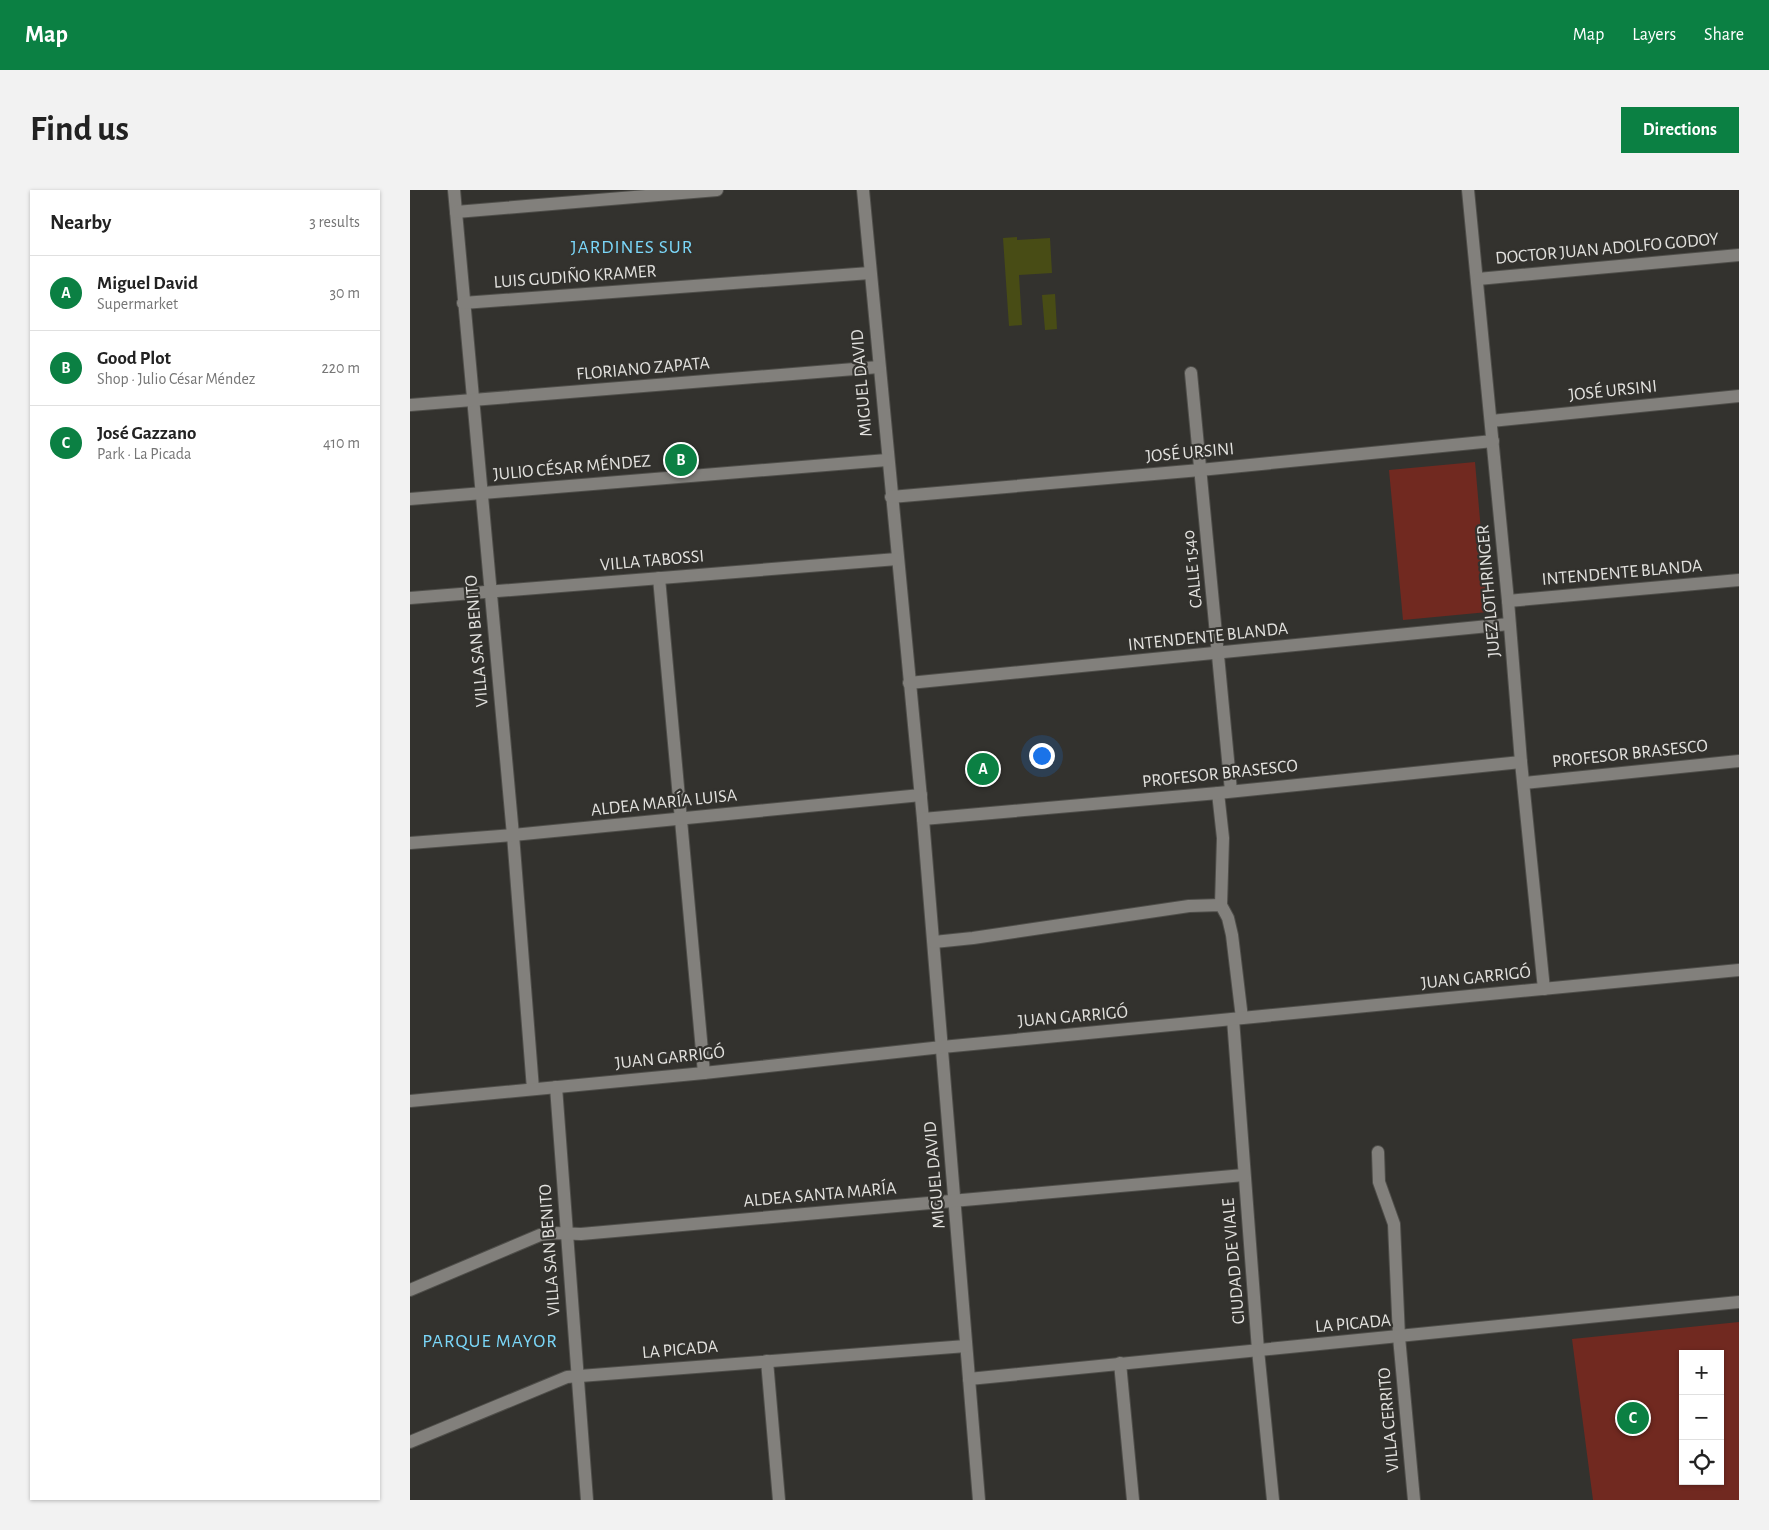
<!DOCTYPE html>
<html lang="en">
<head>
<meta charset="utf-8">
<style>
	:root { --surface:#fff; --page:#f2f2f2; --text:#222; --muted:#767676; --line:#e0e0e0; --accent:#0b8043 }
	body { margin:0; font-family:"Alegreya Sans",sans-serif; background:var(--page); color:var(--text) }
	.controls { position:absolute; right:15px; bottom:15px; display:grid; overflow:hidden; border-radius:0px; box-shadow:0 1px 4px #0004 }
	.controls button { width:45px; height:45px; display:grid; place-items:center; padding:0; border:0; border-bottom:1px solid var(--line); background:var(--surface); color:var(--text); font:25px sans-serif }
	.you { position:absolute; left:631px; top:565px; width:18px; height:18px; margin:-12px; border:4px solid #fff; border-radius:50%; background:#1a73e8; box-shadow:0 0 0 8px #1a73e833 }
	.badge { display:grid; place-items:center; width:32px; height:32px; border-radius:50%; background:var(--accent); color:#fff; font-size:16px; font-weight:700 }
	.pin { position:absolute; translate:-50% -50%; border:2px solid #fff; box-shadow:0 1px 5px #0006 }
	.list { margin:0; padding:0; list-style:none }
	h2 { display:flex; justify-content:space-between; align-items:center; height:65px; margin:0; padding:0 20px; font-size:21px }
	h2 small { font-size:16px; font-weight:400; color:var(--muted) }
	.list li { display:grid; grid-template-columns:32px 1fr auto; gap:15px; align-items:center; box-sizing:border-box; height:75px; padding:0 20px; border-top:1px solid var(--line) }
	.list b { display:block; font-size:19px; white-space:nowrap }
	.list p { margin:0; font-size:16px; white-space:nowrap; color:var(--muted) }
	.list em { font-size:16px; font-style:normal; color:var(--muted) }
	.icon { flex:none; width:28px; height:28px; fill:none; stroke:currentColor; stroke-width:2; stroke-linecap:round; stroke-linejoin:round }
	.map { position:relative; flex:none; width:1329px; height:1310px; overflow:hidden; border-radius:0px }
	header { display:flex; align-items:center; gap:30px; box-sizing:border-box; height:70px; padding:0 25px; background:var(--accent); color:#fff }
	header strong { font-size:24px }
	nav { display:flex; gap:28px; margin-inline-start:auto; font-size:18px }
	.intro { display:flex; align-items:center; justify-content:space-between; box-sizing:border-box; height:120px; padding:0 30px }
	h1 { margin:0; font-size:35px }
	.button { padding:12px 22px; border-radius:0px; background:var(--accent); color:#fff; font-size:18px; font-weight:700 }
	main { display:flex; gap:30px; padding:0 30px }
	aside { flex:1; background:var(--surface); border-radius:0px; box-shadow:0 1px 4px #0004 }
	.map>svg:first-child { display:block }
	.green { fill:#712920; fill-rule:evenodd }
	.building { fill:#484c15 }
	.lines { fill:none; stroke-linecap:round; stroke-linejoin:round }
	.minor-casing { stroke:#4f4e4a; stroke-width:14 }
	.minor { stroke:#82807c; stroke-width:12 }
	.labels { text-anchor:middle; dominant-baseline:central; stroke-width:4.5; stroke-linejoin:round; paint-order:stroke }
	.street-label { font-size:18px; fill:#e2e1de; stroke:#33322e }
	.neighbourhood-label { font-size:19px; letter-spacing:1px; fill:#7bd7f9; stroke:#33322e }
</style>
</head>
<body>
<header>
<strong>Map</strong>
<nav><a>Map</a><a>Layers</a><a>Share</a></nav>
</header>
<div class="intro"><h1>Find us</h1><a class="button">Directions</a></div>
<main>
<aside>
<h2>Nearby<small>3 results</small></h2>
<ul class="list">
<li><span class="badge">A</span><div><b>Miguel David</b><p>Supermarket</p></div><em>30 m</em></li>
<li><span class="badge">B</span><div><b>Good Plot</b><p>Shop · Julio César Méndez</p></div><em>220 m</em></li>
<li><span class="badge">C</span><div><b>José Gazzano</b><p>Park · La Picada</p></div><em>410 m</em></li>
</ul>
</aside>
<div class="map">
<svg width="1329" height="1310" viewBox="0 0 1329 1310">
	<rect width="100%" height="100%" fill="#33322e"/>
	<g class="green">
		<polygon points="1065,272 1078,422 993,430 979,280"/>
		<path d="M 1329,1132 L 1329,1310 L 1183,1310 L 1162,1149 ZM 1273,1164 L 1310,1164 L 1310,1291 L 1273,1291 Z"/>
	</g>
	<g class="building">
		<polygon points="607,47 607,50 640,48 642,83 609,85 612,135 599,136 593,48"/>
		<polygon points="645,104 647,139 635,140 632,105"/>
	</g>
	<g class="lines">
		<g class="minor-casing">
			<g id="minor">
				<polyline points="44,0 103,645 123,899"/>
				<polyline points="453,0 513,629 569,1310"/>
				<polyline points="1058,0 1098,411 1111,572 1134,799"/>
				<polyline points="46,22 307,0"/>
				<polyline points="1068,89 1329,65"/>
				<polyline points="53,113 460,83"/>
				<polyline points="781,183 821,601"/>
				<polyline points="0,215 469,177"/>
				<polyline points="1081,231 1329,206"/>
				<polyline points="481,307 790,280 1083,251"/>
				<polyline points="0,309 477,270"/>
				<polyline points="249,388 294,883"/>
				<polyline points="0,408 487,369"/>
				<polyline points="1098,411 1329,390"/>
				<polyline points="499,493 1099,434"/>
				<polyline points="1114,593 1329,571"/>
				<polyline points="808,603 813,648 811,715"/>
				<polyline points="513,629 808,603 1111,572"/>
				<polyline points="0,653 103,645 511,605"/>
				<polyline points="524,752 563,748 779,716 811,715 818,728 822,745 832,828"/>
				<polyline points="823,829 848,1160 863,1310"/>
				<polyline points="146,897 177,1310"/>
				<polyline points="0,911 294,883 532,857 1329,780"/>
				<polyline points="968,962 969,992 984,1034 989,1147 1004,1310"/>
				<polyline points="0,1100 130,1045 144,1043 171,1044 834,985"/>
				<polyline points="357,1171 369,1310"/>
				<polyline points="710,1173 723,1310"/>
				<polyline points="559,1189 1329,1112"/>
				<polyline points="0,1252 157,1187 556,1156"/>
			</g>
		</g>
		<use href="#minor" class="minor"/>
	</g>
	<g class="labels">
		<g class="street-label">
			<text transform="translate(1197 59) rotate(-5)">DOCTOR JUAN ADOLFO GODOY</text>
			<text transform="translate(165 87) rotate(-4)">LUIS GUDIÑO KRAMER</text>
			<text transform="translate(233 179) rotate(-5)">FLORIANO ZAPATA</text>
			<text transform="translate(452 193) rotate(-95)">MIGUEL DAVID</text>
			<text transform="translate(1203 201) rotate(-6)">JOSÉ URSINI</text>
			<text transform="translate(780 263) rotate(-5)">JOSÉ URSINI</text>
			<text transform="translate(162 278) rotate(-5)">JULIO CÉSAR MÉNDEZ</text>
			<text transform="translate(242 371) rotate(-5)">VILLA TABOSSI</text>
			<text transform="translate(783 379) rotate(-96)">CALLE 1540</text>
			<text transform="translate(1212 383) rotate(-5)">INTENDENTE BLANDA</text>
			<text transform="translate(1079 401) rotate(-95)">JUEZ LOTHRINGER</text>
			<text transform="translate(798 447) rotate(-6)">INTENDENTE BLANDA</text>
			<text transform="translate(67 451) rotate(-95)">VILLA SAN BENITO</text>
			<text transform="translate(1220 564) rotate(-6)">PROFESOR BRASESCO</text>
			<text transform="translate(810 584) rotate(-6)">PROFESOR BRASESCO</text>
			<text transform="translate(254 613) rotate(-6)">ALDEA MARÍA LUISA</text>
			<text transform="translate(1066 788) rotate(-6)">JUAN GARRIGÓ</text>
			<text transform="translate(663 827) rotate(-5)">JUAN GARRIGÓ</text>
			<text transform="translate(260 868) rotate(-6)">JUAN GARRIGÓ</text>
			<text transform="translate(525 985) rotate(-95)">MIGUEL DAVID</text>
			<text transform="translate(410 1005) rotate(-5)">ALDEA SANTA MARÍA</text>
			<text transform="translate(140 1060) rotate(-94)">VILLA SAN BENITO</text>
			<text transform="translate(824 1071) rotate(-95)">CIUDAD DE VIALE</text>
			<text transform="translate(943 1134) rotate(-5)">LA PICADA</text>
			<text transform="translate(270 1160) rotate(-5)">LA PICADA</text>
			<text transform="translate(979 1230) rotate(-95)">VILLA CERRITO</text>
		</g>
		<g class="neighbourhood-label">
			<text x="222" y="57">JARDINES SUR</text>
			<text x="80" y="1151">PARQUE MAYOR</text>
		</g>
	</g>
</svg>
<div class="controls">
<button>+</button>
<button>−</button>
<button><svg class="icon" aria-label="locate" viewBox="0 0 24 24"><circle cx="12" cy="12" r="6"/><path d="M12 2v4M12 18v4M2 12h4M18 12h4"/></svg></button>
</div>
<div class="you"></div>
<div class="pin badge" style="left:573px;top:579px">A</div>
<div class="pin badge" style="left:271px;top:270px">B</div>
<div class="pin badge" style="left:1223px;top:1228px">C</div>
</div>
</main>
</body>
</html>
